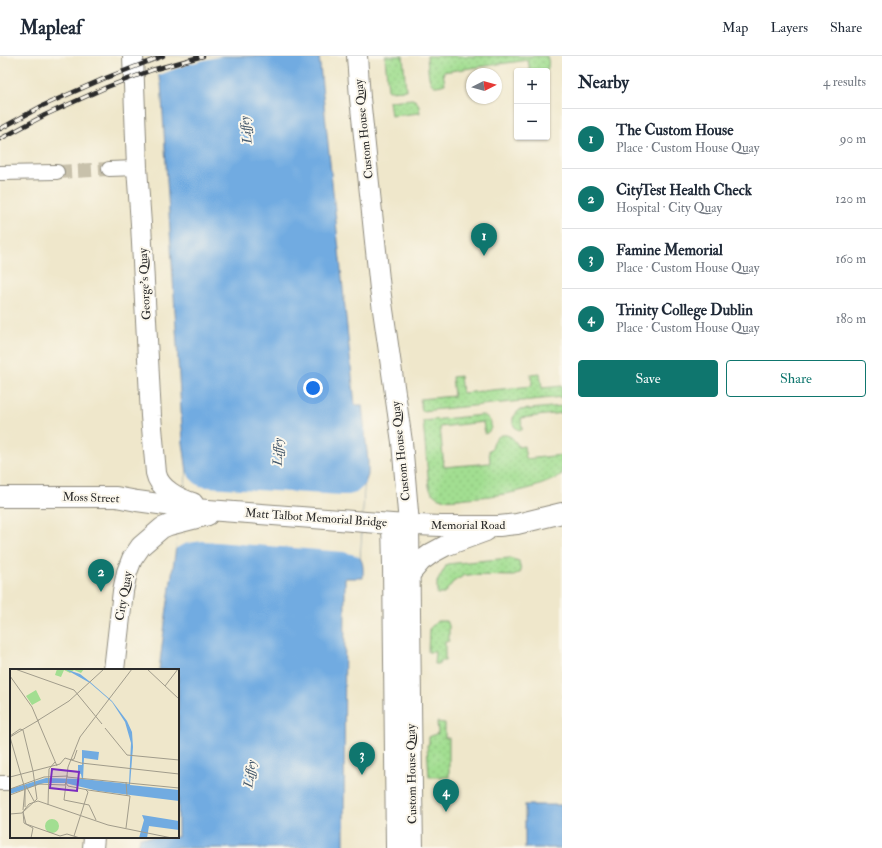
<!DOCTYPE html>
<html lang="en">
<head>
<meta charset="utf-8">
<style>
	:root { --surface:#fff; --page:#f6f6f7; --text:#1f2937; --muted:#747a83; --line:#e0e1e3; --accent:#0f766e }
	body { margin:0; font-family:"IM FELL Double Pica",serif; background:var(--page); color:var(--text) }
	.controls { position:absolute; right:12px; top:12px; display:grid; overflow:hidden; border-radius:4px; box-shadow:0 1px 3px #0004 }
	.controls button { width:36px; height:36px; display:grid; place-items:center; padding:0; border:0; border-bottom:1px solid var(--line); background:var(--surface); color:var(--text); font:20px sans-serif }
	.compass { position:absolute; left:466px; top:12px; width:36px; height:36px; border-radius:50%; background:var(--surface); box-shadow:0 1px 3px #0004; rotate:84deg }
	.you { position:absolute; left:313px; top:332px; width:14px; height:14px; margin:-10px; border:3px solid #fff; border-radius:50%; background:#1a73e8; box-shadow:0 0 0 6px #1a73e833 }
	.badge { display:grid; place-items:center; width:26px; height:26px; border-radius:50%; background:var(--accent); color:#fff; font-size:13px; font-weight:700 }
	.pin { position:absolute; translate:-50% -33px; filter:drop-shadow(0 1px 2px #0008) }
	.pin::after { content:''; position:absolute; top:21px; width:14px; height:12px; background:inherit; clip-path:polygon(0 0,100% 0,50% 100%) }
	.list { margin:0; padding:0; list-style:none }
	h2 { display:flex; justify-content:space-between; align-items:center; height:52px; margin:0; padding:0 16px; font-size:17px }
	h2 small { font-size:13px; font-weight:400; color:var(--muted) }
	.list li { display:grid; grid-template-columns:26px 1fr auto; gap:12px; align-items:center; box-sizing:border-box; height:60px; padding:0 16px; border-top:1px solid var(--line) }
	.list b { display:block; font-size:15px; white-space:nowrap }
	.list p { margin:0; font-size:13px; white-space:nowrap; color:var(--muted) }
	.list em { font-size:13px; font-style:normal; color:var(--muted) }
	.actions { display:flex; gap:8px; padding:12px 16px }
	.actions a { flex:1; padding:9px 0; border:1px solid var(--accent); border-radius:4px; text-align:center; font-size:14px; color:var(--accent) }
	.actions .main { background:var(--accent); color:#fff }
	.map { position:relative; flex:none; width:562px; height:792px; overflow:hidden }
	header { display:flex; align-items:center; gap:24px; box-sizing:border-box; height:56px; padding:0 20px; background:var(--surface); border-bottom:1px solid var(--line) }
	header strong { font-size:19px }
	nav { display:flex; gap:22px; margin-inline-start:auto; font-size:14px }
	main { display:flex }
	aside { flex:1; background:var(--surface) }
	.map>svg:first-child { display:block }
	.grass { fill:url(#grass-dots); stroke:#66845e }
	.water { fill:#71abe1; stroke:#4e6b86 }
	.pier { fill:#efe7cb }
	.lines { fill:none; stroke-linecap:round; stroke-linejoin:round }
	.minor-tunnel { stroke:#c8c1ab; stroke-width:14; stroke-dasharray:14 7; stroke-linecap:butt }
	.minor-casing { stroke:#8d897b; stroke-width:16 }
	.secondary-casing { stroke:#8d897b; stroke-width:22 }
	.minor { stroke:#fff; stroke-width:14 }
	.secondary { stroke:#fff; stroke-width:20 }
	.rail-casing { stroke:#2b2b2b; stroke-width:4.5 }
	.rail { stroke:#fbf7ec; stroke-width:3; stroke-dasharray:9; stroke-linecap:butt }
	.labels { text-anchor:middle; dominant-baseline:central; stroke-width:4; stroke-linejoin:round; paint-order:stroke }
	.street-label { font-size:12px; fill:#2b2b2b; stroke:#fbf7ec }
	.water-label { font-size:13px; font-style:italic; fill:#44586b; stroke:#fbf7ec }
	.inset-road { fill:none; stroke:#a19c8b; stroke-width:1 }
	.view { fill:#7b2cbf; fill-opacity:0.15; stroke:#7b2cbf; stroke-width:2 }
	.inset-edge { fill:none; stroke:#2b2b2b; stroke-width:2 }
</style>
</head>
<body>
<header>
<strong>Mapleaf</strong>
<nav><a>Map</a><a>Layers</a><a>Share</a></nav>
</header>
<main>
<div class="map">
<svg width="562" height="792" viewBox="0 0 562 792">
	<defs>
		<pattern id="grass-dots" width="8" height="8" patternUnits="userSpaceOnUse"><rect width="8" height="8" fill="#a2de91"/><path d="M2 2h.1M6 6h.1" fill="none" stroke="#8cbf7d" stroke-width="1.8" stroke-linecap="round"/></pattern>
	</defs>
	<rect width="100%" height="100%" fill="#fbf7ec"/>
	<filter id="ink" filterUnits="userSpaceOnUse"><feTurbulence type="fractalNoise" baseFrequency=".025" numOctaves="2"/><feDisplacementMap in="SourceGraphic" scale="8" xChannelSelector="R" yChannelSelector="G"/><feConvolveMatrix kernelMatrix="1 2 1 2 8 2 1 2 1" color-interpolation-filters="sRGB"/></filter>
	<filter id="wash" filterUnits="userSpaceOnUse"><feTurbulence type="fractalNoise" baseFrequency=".012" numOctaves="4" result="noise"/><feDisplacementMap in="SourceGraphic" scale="16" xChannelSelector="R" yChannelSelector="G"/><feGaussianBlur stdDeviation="0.9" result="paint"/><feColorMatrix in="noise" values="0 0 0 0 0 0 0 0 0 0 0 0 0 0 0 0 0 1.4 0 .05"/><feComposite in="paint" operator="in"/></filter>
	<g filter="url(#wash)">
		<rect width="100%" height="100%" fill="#efe7cb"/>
		<g class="grass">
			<polygon points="385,0 403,0 406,34 388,35"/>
			<path d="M 427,0 L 547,0 C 549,6 549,10 547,15 L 530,15 L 528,4 L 443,16 L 445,28 C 442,29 438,30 435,30 C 427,29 428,7 427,0 Z"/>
			<path d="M 412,43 C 419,45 419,50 420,57 L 391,60 L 389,45 Z"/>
			<polygon points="540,317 542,332 562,330 562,341 422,355 420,343 454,340 452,321 460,320 462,337 532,330 531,318"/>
			<path d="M 562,350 L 562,357 L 521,362 L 522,374 C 515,374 512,369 513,362 L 517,356 L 520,354 Z"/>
			<path d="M 482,359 C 492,361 495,374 485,378 L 483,366 L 440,371 L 444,411 L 490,407 L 489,394 L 492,393 C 494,375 512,374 518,391 L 524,390 L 526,403 L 562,399 L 562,419 C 533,435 500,440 467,442 C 458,443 447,445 439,442 C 434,440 431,436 429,431 L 423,365 Z"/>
			<polygon points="509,502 519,505 521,516 514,520 465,519 453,526 444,538 437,538 437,526 447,508"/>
			<polygon points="437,565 446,565 449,569 449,585 445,586 445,605 440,605 440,608 434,608 435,596 428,596 429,573"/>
			<polygon points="437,666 445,667 445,682 449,682 449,721 429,721 427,689 429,688 429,681 438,677"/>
		</g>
		<g class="water">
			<path d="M 150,0 L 319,0 L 355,349 L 362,349 L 368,405 L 368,419 L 364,430 L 360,502 C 364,508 363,515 363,522 L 345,522 L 344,792 L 138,792 L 140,781 L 178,781 L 178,614 L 159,614 L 166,559 L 187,416 L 183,387 L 161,26 Z"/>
			<rect x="525" y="749" width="37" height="43"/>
		</g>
		<g class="pier">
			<polygon points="148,0 222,0 188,8 157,20"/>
			<polygon points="187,416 190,422 195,427 200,430 206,431 342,439 349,439 356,437 364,430 360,502 358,500 344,496 203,485 188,487 182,489 175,493"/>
		</g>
	</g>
	<g filter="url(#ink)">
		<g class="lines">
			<polyline class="minor-tunnel" points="57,116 109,113"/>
			<g class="minor-casing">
				<g id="minor">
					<polyline points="109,113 137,112"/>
					<polyline points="0,117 57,116"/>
					<polyline points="0,727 11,727"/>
				</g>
			</g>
			<g class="secondary-casing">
				<g id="secondary">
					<path d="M 133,0 L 137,112 L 141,168 L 151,360 L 156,417 C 159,433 179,443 193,447"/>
					<polyline points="357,0 360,42 380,233 402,386 409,468 412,732 413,792"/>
					<polyline points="0,441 116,441 137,445 195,453 392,468 441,470 499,470 517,468 562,457"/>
					<polyline points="392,468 393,509 396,792"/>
					<polyline points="409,519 421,505 432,497 445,490 486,475"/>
					<polyline points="114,614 123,535 127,516 132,503 141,490 162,472 169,469 208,459"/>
					<polyline points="93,792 94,781"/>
				</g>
			</g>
			<use href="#minor" class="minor"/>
			<use href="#secondary" class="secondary"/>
			<g class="rail-casing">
				<g id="rail">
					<polyline points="0,73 42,50 103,23 163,0"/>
					<polyline points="0,83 45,59 107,31 152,14 203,0"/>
				</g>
			</g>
			<use href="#rail" class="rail"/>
		</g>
	</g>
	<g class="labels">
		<g class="street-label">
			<text transform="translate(364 73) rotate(-96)">Custom House Quay</text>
			<text transform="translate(145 228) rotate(-93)">George's Quay</text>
			<text transform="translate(401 395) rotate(-96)">Custom House Quay</text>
			<text transform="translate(91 442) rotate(2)">Moss Street</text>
			<text transform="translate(316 462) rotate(4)">Matt Talbot Memorial Bridge</text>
			<text x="468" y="469">Memorial Road</text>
			<text transform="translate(124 540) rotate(-80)">City Quay</text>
			<text transform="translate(412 718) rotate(-91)">Custom House Quay</text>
		</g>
		<g class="water-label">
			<text transform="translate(246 74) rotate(-97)">Liffey</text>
			<text transform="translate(278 396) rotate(-89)">Liffey</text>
			<text transform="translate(250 718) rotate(-83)">Liffey</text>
		</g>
	</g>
	<g transform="translate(10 613)">
		<rect width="169" height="169" fill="#efe7cb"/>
		<path d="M 47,0 L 74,0 L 71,4 L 64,1 L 60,4 L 54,1 L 51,8 L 45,6 ZM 26,21 L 31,31 L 22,36 L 16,27 ZM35 157a7 7 0 1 1 14 0a7 7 0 1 1-14 0Z" fill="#a2de91"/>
		<path d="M 55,0 L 70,5 L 79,12 L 102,32 L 117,52 L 122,63 L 123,78 L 120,116 L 169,121 L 169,132 L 88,122 L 55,114 L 34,114 L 0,125 L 0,120 L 36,109 L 72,110 L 71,105 L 68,104 L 68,96 L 72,96 L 72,81 L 89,83 L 88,91 L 74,89 L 73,110 L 119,115 L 121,74 L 115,53 L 102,33 L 80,14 ZM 132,146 L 169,152 L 169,161 L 139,157 L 137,169 L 129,169 L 134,151 Z" fill="#71abe1"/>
		<path class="inset-road" d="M 5,0 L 64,21 L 92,55M 137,0 L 169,30M 0,7 L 22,38 L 47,97M 155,17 L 168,0M 27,52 L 59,32 L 94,0M 95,59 L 117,86 L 169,91M 0,67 L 10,60 L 13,61 L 23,102 L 27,130 L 13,143 L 14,154 L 23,159 L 21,169M 0,68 L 29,51M 0,68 L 15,120 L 13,141M 60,91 L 64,90 L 67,81M 0,108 L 50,95 L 55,89 L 71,94 L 169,105M 57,108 L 169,119M 116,113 L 117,126M 56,114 L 58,117 L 78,121 L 120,127M 16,117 L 24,132M 0,120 L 34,108 L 58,107M 0,126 L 29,115 L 55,116 L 56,113M 38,136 L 39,100 L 45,93M 15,138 L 15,120M 13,143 L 16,155 L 50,167 L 57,165 L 70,169M 0,145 L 12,144 L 19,135 L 28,132 L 98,156 L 162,169M 86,151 L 79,136 L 54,131 L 58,98 L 70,68 L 122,0M 116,159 L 120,127M 64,167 L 78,123 L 76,121"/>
		<path class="view" d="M 42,100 L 69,103 L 67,122 L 40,119 Z"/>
		<rect width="169" height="169" class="inset-edge"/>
	</g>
</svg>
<div class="controls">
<button>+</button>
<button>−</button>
</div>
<svg class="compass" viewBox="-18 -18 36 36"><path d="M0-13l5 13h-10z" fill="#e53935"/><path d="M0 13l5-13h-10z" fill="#747a83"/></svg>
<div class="you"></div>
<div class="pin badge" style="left:484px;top:200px">1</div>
<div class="pin badge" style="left:101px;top:536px">2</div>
<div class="pin badge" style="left:362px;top:719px">3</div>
<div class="pin badge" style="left:446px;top:756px">4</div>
</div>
<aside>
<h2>Nearby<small>4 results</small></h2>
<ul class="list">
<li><span class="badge">1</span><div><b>The Custom House</b><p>Place · Custom House Quay</p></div><em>90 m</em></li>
<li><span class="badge">2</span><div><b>CityTest Health Check</b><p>Hospital · City Quay</p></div><em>120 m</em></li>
<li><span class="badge">3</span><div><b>Famine Memorial</b><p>Place · Custom House Quay</p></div><em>160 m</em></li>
<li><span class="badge">4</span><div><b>Trinity College Dublin</b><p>Place · Custom House Quay</p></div><em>180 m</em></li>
</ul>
<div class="actions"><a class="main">Save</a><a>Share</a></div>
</aside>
</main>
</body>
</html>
